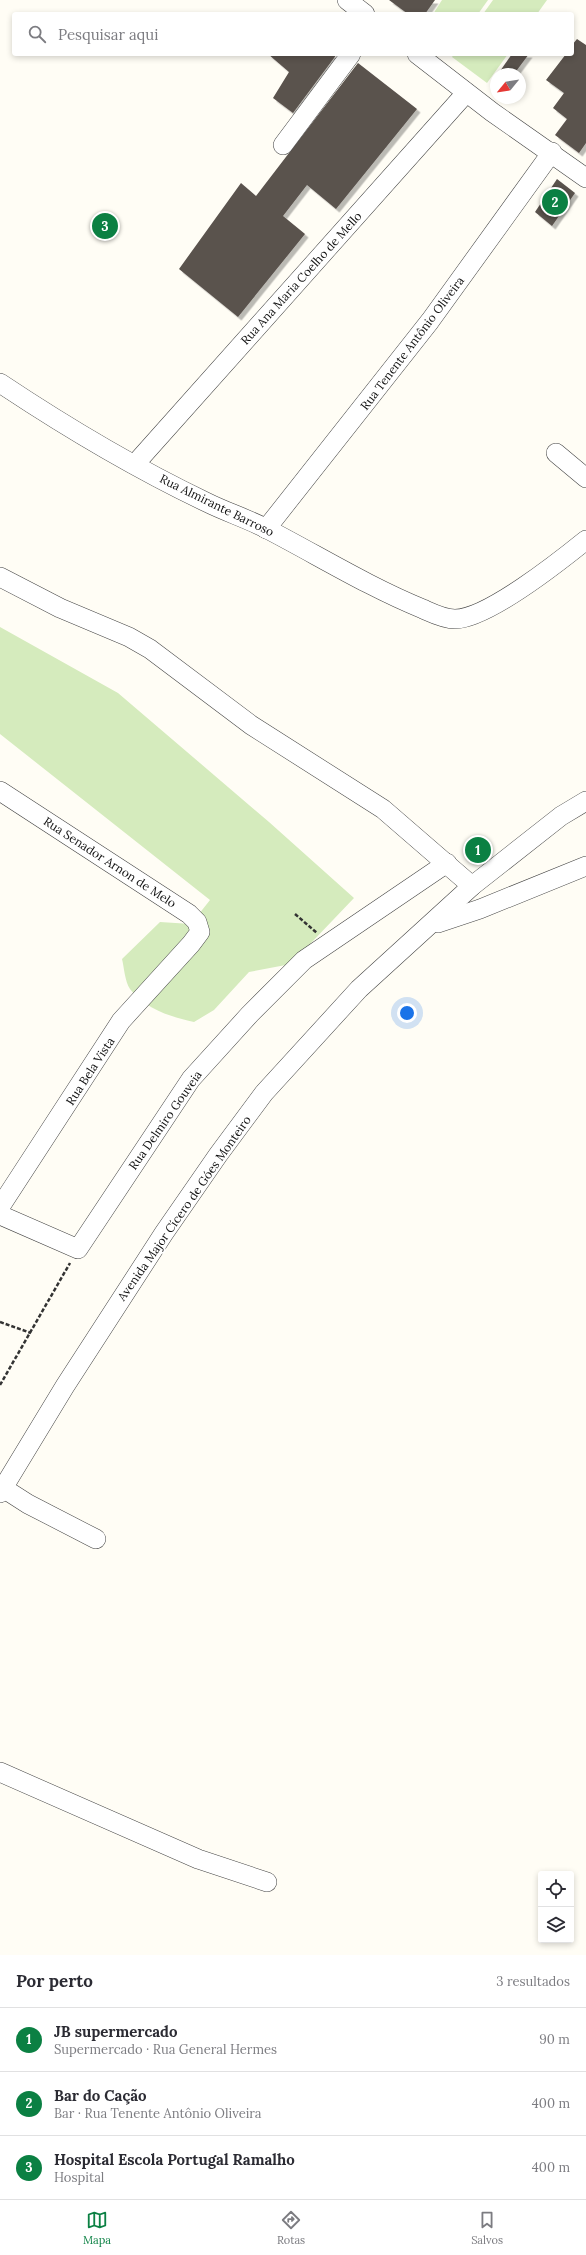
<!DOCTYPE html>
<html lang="pt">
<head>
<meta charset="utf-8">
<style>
	:root { --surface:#fff; --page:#f2f2f3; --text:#2b2b33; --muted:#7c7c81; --line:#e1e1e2; --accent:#0b8043 }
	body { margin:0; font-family:Lora,serif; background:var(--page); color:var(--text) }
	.controls { position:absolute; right:12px; bottom:12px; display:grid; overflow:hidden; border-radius:4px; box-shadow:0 2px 6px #0003 }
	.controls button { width:36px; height:36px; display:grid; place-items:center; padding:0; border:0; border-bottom:1px solid var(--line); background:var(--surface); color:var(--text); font:20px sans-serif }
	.compass { position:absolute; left:490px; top:68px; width:36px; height:36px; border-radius:50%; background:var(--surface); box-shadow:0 2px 6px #0003; rotate:240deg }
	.you { position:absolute; left:407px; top:1013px; width:14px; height:14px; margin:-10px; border:3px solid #fff; border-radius:50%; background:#1a73e8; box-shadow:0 0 0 6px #1a73e833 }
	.badge { display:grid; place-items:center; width:26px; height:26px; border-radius:50%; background:var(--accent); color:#fff; font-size:13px; font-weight:700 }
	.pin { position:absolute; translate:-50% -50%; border:2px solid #fff; box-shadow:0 1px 4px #0006 }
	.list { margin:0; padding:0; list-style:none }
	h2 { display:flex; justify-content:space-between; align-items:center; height:52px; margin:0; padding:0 16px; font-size:17px }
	h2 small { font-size:13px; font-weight:400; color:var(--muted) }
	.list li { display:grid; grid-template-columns:26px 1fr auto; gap:12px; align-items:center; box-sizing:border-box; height:64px; padding:0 16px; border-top:1px solid var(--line) }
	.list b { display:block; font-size:15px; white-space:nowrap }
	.list p { margin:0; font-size:13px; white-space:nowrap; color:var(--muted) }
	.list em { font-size:13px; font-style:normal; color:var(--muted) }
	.icon { flex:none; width:22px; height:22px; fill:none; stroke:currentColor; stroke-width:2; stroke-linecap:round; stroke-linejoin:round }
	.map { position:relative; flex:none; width:586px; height:1955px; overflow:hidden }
	.search { position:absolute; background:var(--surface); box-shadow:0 2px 6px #0003; left:12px; right:12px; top:12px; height:44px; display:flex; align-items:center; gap:10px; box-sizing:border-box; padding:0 14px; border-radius:4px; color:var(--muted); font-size:15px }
	.sheet { height:244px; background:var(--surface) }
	nav { display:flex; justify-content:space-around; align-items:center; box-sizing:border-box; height:56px; border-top:1px solid var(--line); background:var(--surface); font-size:11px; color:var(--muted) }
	nav a { display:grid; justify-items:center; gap:2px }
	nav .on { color:var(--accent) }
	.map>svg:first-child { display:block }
	.green { fill:#d5ebbd }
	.building { fill:#5a524d; filter:url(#shadow) }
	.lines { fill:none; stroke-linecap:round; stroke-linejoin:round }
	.minor-casing { stroke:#444; stroke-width:20 }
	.path { stroke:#333; stroke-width:2.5; stroke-dasharray:4 2; stroke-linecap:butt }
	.minor { stroke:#fff; stroke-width:19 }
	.labels { text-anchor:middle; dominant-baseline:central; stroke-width:4; stroke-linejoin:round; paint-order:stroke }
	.street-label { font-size:12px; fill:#111; stroke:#fff }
</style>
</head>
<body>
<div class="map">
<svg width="586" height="1955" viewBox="0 0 586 1955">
	<defs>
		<filter id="shadow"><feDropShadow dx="3.5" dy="3.5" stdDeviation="0" flood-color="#0004"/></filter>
	</defs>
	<rect width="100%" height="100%" fill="#fffdf5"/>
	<g class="green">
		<polygon points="442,0 488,0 478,14 433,14"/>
		<polygon points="493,0 547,0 537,14 483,14"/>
		<polygon points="454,54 508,54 487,83 452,57"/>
		<path d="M 0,627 L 118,693 L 269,822 L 354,898 L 291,964 L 249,972 L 214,1010 L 194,1022 C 171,1017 145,1009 130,989 C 125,982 124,967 122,959 L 160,922 L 191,924 L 210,900 L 0,734 Z"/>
	</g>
	<g class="building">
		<polygon points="389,0 435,0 425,14 408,14"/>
		<polygon points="577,39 586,45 586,143 579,153 555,135 567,119 553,108 564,93 546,80 566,54 572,54 572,45"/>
		<polygon points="268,54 337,54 293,113 273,98 289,72"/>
		<polygon points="512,54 529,54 514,74 498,74"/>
		<polygon points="358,63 417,109 336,209 307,185 283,216 305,234 238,317 179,269 241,183 256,196"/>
		<polygon points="557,179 575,193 552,226 535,212"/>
	</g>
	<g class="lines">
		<g class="minor-casing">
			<g id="minor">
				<polyline points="347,0 365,14"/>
				<polyline points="417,54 492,112 586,178"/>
				<polyline points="283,145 351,54"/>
				<path d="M 0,383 C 66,427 135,468 206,502 C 226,512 248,519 267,529 C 319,556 369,587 423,609 C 432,613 444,619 455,619 C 487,619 560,561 586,540"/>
				<polyline points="556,453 586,478"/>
				<polyline points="135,464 466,93"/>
				<polyline points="266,529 430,321 552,152"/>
				<polyline points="0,577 60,608 129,637 150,649 251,725 383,809 472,886"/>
				<polyline points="0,791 189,914 197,922 200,932 191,944 121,1021 0,1207"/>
				<polyline points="438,923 480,909 586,866"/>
				<polyline points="0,1215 78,1249 191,1079 250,1014 304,960 447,863"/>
				<polyline points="3,1488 28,1504 96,1539"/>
				<polyline points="0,1493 65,1386 164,1233 218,1155 264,1093 359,989 472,886 561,816 586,801"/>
				<polyline points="0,1772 198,1859 267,1882"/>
			</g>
		</g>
		<g class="path">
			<polyline points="295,914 317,933"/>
			<polyline points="0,1322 31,1333"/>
			<polyline points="0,1385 70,1263"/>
		</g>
		<use href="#minor" class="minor"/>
	</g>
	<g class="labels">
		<g class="street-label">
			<text transform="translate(301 278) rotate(-48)">Rua Ana Maria Coelho de Mello</text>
			<text transform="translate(412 343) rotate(-53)">Rua Tenente Antônio Oliveira</text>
			<text transform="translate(217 505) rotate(26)">Rua Almirante Barroso</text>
			<text transform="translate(110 862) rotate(33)">Rua Senador Arnon de Melo</text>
			<text transform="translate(90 1071) rotate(-57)">Rua Bela Vista</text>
			<text transform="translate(165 1120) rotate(-55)">Rua Delmiro Gouveia</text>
			<text transform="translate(184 1208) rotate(-55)">Avenida Major Cícero de Góes Monteiro</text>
		</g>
	</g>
</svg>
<div class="controls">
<button><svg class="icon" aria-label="locate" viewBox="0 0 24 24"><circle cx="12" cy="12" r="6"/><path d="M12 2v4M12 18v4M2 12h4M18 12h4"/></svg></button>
<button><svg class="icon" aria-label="layers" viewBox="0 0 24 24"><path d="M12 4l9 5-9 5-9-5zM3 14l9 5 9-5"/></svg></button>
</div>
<svg class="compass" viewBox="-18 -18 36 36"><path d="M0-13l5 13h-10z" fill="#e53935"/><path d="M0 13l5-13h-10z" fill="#7c7c81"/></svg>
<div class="you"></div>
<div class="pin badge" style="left:478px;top:850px">1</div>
<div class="pin badge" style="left:555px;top:202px">2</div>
<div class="pin badge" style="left:105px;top:226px">3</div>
<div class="search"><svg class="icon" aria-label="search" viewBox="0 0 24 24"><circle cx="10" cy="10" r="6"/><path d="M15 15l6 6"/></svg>Pesquisar aqui</div>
</div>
<section class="sheet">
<h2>Por perto<small>3 resultados</small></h2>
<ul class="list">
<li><span class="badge">1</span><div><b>JB supermercado</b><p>Supermercado · Rua General Hermes</p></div><em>90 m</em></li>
<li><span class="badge">2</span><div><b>Bar do Cação</b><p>Bar · Rua Tenente Antônio Oliveira</p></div><em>400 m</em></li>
<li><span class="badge">3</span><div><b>Hospital Escola Portugal Ramalho</b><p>Hospital</p></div><em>400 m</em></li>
</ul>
</section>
<nav>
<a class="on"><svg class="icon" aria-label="map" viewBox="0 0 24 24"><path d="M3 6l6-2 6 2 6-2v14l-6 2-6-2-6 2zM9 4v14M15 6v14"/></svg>Mapa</a>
<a><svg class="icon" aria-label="directions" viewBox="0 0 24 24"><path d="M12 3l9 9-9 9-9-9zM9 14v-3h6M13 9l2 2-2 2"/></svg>Rotas</a>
<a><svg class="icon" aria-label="saved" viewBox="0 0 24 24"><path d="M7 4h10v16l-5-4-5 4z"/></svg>Salvos</a>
</nav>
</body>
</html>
